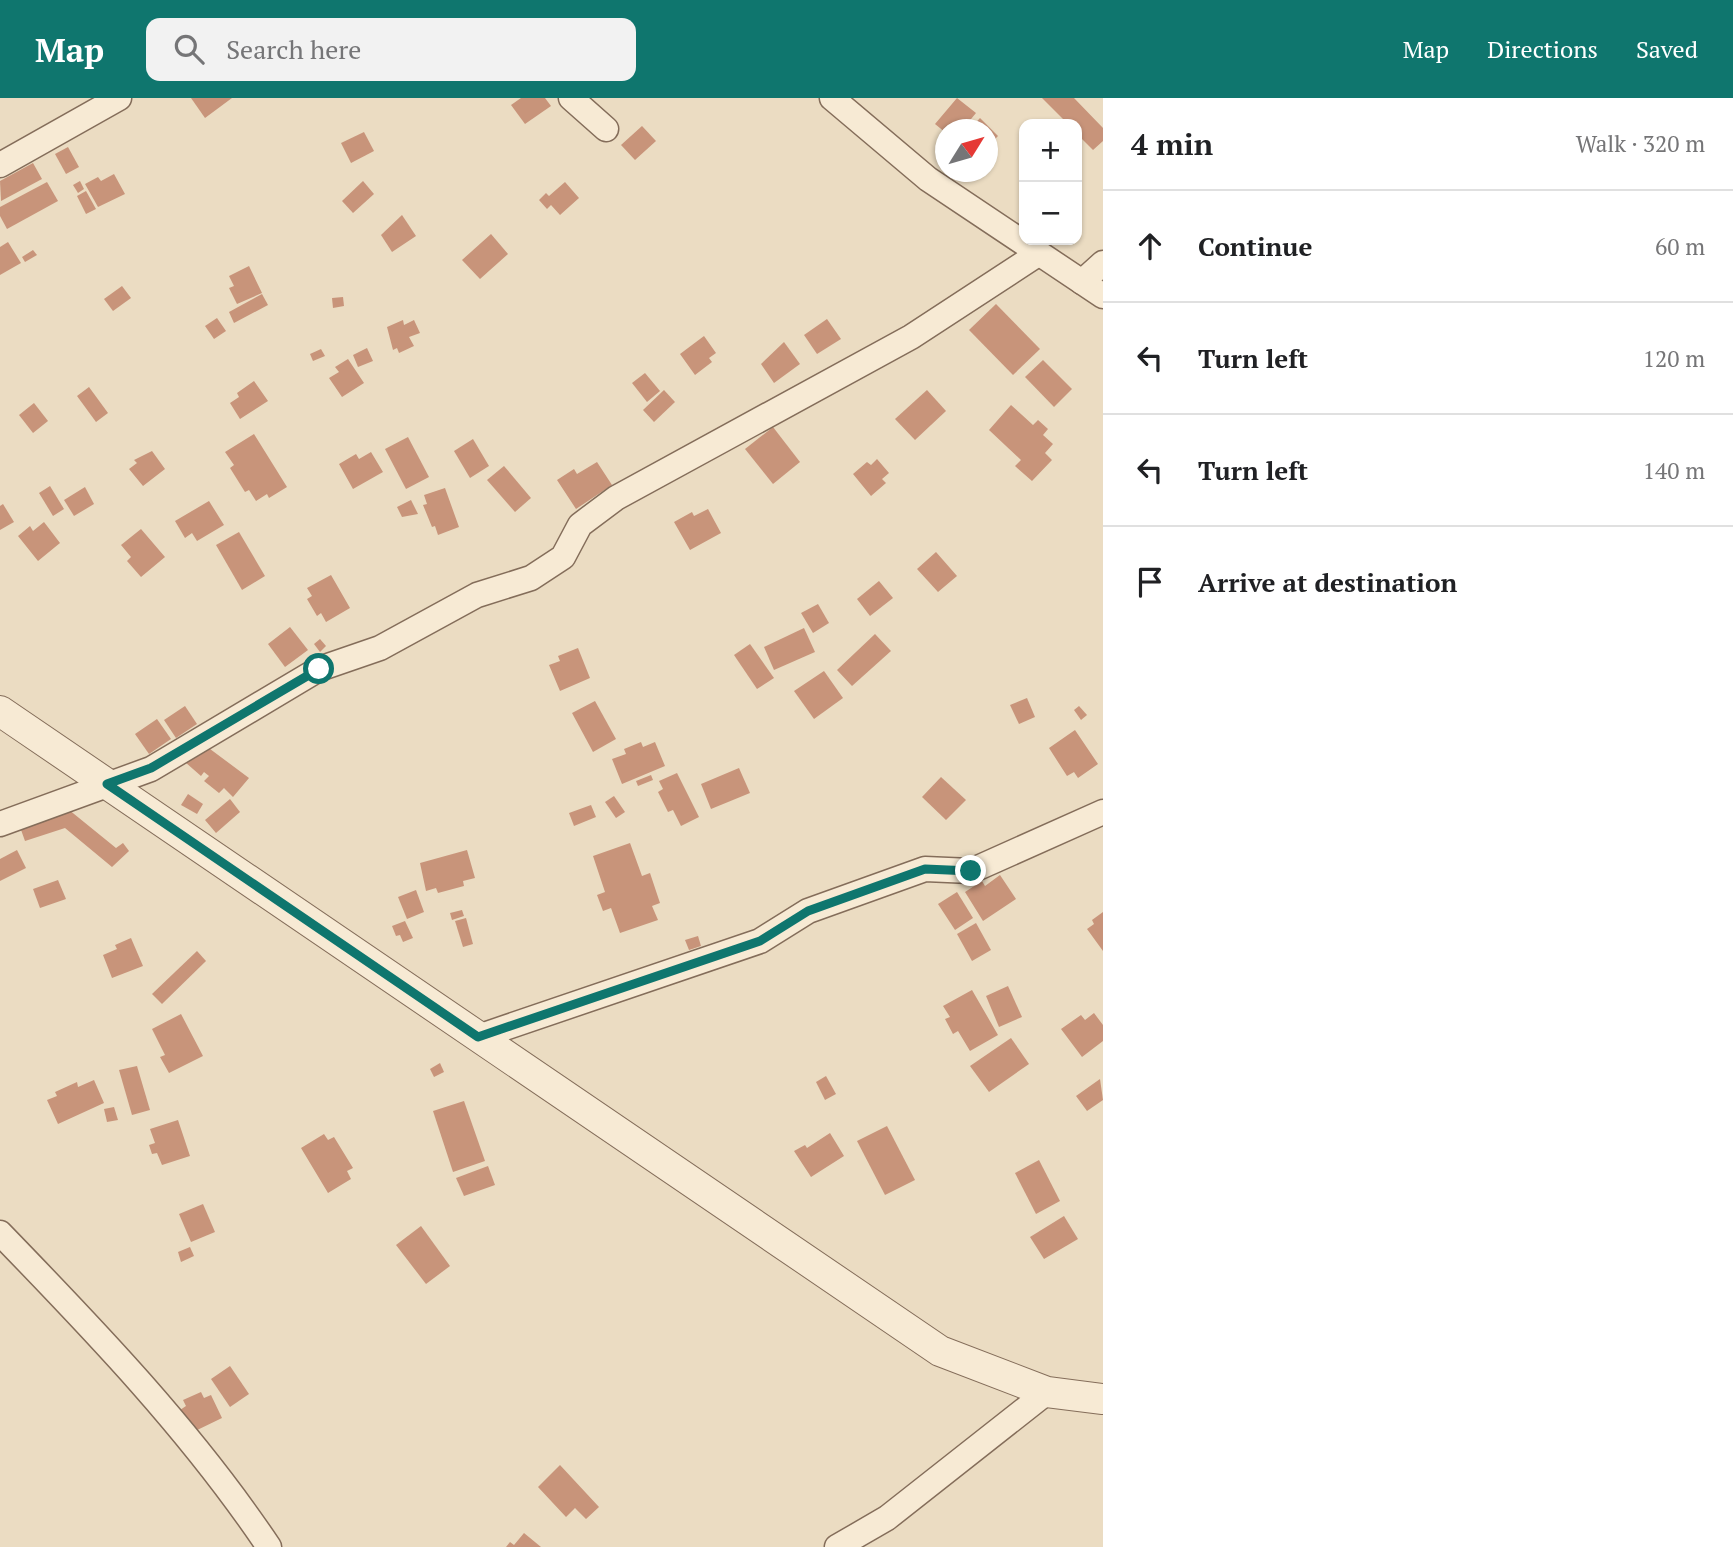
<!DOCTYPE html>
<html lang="en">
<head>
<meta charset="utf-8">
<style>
  :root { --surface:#fff; --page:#f2f2f2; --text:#202124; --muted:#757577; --line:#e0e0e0; --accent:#0f766e }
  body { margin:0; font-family:"PT Serif",serif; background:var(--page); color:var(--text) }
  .controls { position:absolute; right:21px; top:21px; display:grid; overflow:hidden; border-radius:14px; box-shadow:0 2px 5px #0004 }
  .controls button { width:63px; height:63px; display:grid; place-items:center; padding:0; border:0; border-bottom:2px solid var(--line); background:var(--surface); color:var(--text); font:35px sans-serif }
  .compass { position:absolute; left:935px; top:21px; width:63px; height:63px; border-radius:50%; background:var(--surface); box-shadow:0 2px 5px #0004; rotate:53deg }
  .stop { position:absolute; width:21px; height:21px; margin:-16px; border:5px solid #0f766e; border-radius:50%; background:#fff }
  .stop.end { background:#0f766e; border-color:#fff; box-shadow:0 2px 7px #0008 }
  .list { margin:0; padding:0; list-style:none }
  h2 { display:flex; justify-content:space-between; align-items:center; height:91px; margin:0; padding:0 28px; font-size:30px }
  h2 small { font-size:23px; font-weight:400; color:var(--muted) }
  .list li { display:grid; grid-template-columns:46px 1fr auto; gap:21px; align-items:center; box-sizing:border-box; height:112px; padding:0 28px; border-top:2px solid var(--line) }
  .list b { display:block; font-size:26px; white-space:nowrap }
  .list em { font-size:23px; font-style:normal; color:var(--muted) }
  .icon { flex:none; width:38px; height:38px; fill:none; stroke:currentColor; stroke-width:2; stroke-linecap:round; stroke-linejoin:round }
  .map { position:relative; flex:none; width:1103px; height:1449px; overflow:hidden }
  header { display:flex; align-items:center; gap:42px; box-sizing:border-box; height:98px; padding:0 35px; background:var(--accent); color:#fff }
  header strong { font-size:33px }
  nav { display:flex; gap:38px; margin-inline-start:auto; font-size:24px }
  .search { width:490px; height:63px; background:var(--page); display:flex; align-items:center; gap:18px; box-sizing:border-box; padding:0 24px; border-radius:14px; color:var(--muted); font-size:26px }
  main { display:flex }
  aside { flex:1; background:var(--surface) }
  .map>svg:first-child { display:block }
</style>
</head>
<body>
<header>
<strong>Map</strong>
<div class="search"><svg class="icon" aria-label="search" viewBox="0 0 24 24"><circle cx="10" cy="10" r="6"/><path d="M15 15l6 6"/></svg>Search here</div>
<nav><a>Map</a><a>Directions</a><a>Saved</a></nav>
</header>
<main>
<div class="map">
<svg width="1103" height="1449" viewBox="0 0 1103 1449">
  <rect width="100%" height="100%" fill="#ebdcc2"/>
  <g fill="#c8947a">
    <path d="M191 0H232L205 20Z"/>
    <path d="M521 0H545L551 8 525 26 511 7Z"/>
    <path d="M957 0 976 15 962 32H946V35L935 26Z"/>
    <path d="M1042 0H1074L1103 30V43L1093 52 1077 36V26H1068Z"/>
    <path d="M980 20 998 38 988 48V32H969Z"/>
    <path d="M642 28 656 43 635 62 621 47Z"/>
    <path d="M364 34 374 53 351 65 341 45Z"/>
    <path d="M68 49 79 69 66 76 55 56Z"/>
    <path d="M33 65 42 81 1 103 0 83Z"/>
    <path d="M114 76 125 96 98 109 85 86 98 79 101 83Z"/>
    <path d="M80 83 84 91 78 95 73 87Z"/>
    <path d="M363 83 374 96 353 115 342 103Z"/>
    <path d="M47 84 58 103 7 131 0 118V109Z"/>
    <path d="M565 84 579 100 560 117 551 107 547 111 539 102 546 95 549 98Z"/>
    <path d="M86 93 96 111 86 116 77 98Z"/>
    <path d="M402 117 416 138 392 154 381 137Z"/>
    <path d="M491 136 508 156 480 181 462 162Z"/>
    <path d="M8 144 21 165 0 177V149Z"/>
    <path d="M33 152 37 157 25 164 22 159Z"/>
    <path d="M249 168 262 195 237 206 229 190 234 188 229 178Z"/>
    <path d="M122 188 131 200 113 213 104 201Z"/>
    <path d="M262 196 268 207 234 225 229 214Z"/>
    <path d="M343 199 344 208 333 210 332 200Z"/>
    <path d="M996 206 1040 251 1013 277 969 232Z"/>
    <path d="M217 220 226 233 214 241 205 228Z"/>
    <path d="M827 221 841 241 817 256 804 237Z"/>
    <path d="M403 222 404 227 414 222 420 235 409 239 414 248 399 255 397 250 393 252 387 229Z"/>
    <path d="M704 238 716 255 709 260 712 264 695 277 680 256Z"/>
    <path d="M784 244 800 266 774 285 761 266Z"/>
    <path d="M367 250 373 263 358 269 353 257Z"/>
    <path d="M321 251 325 258 313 263 310 256Z"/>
    <path d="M348 261 364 285 342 299 329 280 339 274 335 269Z"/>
    <path d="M1043 262 1072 291 1054 309 1025 279Z"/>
    <path d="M645 275 660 293 647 304 632 285Z"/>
    <path d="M254 283 268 303 240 321 230 305 239 299 237 295Z"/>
    <path d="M89 289 108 315 96 324 77 298Z"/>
    <path d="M664 292 675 304 654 324 643 312Z"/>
    <path d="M927 292 946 313 915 342 895 321Z"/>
    <path d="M34 305 48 323 33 335 19 317Z"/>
    <path d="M1011 307 1033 327 1038 322 1048 331 1043 337 1053 346 1045 355 1052 362 1032 383 1015 368 1021 362 989 332Z"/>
    <path d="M773 329 800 364 773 386 745 351Z"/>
    <path d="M254 336 287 389 269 400 267 396 256 403 249 392 245 394 230 370 234 367 225 354Z"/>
    <path d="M408 339 429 379 406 391 385 351Z"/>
    <path d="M473 341 489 368 470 380 454 353Z"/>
    <path d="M152 353 165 371 143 388 129 371 137 365 134 362Z"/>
    <path d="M371 354 383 374 353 391 339 366 356 356 359 361Z"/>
    <path d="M877 361 889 375 882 381 886 385 871 398 853 376 867 364 871 367Z"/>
    <path d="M597 364 612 387 576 411 557 382 574 371 577 376Z"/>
    <path d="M504 368 531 400 515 414 487 382Z"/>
    <path d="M50 388 64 411 53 418 39 395Z"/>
    <path d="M85 389 94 406 74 418 64 402Z"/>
    <path d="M445 390 459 429 438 437 435 428 432 429 423 407 427 406 424 397Z"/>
    <path d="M411 402 418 416 402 419 397 409Z"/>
    <path d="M209 403 224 427 197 443 192 435 185 440 175 423Z"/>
    <path d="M3 406 14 424 0 432V408Z"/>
    <path d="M708 411 721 435 690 452 674 424 692 414 694 418Z"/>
    <path d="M44 424 60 445 38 463 18 438 30 428 33 433Z"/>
    <path d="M141 431 165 459 141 479 127 463 131 459 121 447Z"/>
    <path d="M239 434 265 478 242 492 216 447Z"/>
    <path d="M936 454 957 478 938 494 917 471Z"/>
    <path d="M331 477 350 510 326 524 321 515 317 518 307 501 312 498 307 490Z"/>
    <path d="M879 483 893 500 870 518 857 501Z"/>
    <path d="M818 506 829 525 813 535 801 515Z"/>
    <path d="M290 529 308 552 285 569 268 546Z"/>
    <path d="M804 530 815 554 774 572 764 549Z"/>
    <path d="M875 536 891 553 852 588 837 572Z"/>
    <path d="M320 541 326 548 320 554 314 546Z"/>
    <path d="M750 546 774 580 757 591 734 557Z"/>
    <path d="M578 550 590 580 560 593 549 567 560 563 558 558Z"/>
    <path d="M824 573 843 600 814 621 794 593Z"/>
    <path d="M1027 600 1035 619 1019 626 1010 607Z"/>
    <path d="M595 603 616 641 593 654 572 615Z"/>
    <path d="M185 608 197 626 176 640 164 622Z"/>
    <path d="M1079 608 1087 617 1081 622 1074 612Z"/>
    <path d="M157 621 171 641 149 656 135 636Z"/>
    <path d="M1075 632 1098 666 1078 680 1074 674 1067 678 1049 650Z"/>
    <path d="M641 644 643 649 655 644 665 668 622 686 612 661 626 656 624 651Z"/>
    <path d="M202 645 249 680 233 699 224 690 219 695 204 683 209 678 204 674 201 678 185 664Z"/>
    <path d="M739 670 750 695 711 711 701 686Z"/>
    <path d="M677 675 699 719 681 728 673 712 668 714 658 694 663 691 659 683Z"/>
    <path d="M651 677 653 682 638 688 636 683Z"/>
    <path d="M941 679 966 702 946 722 922 699Z"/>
    <path d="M188 696 203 706 197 716 181 707Z"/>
    <path d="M614 698 625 714 616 720 605 704Z"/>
    <path d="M230 701 240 714 216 735 205 722Z"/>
    <path d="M63 707 116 750 123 745 129 753 112 769 65 730 25 743 20 729Z"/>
    <path d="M591 707 596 719 574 728 569 715Z"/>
    <path d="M630 745 642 778 650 775 660 805 652 808 658 822 620 835 611 810 603 813 597 797 605 794 593 758Z"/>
    <path d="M17 752 26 770 0 783V761Z"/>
    <path d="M467 752 475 780 463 783 464 788 438 795 436 790 426 793 420 765Z"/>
    <path d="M1000 777 1016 801 983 823 965 794 982 783 985 788Z"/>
    <path d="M58 782 66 801 40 810 33 791Z"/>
    <path d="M416 792 424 814 407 821 398 799Z"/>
    <path d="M957 794 973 820 955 832 938 806Z"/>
    <path d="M462 812 464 818 452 822 450 815Z"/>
    <path d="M1103 814V853L1087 831 1094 826 1092 822Z"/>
    <path d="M466 820 473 846 463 849 455 823Z"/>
    <path d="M405 823 413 840 403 844 400 837 396 838 392 828Z"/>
    <path d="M976 825 991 852 972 863 957 836Z"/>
    <path d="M698 838 701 848 689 852 685 842Z"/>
    <path d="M131 840 143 868 112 880 103 857 117 851 115 847Z"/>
    <path d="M197 853 206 863 162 906 152 896Z"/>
    <path d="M1008 888 1022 919 999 929 986 898Z"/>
    <path d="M972 892 998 937 970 953 958 933 953 936 945 921 950 919 943 908Z"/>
    <path d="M1094 915 1103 927V943L1082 959 1061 931 1081 917 1085 922Z"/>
    <path d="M181 916 203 958 169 975 160 959 165 957 152 931Z"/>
    <path d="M1011 940 1029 966 989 994 970 968Z"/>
    <path d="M440 965 444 974 434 979 430 971Z"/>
    <path d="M137 968 150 1012 132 1017 119 972Z"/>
    <path d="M826 978 836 996 825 1002 816 984Z"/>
    <path d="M1100 981 1103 1002 1087 1013 1076 998Z"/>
    <path d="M94 982 104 1005 58 1026 47 1002 57 998 55 994 77 984 78 989Z"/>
    <path d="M464 1003 485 1063 453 1074 433 1013Z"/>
    <path d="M114 1009 118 1022 107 1024 104 1011Z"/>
    <path d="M178 1022 190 1058 162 1067 157 1055 152 1056 149 1047 155 1045 150 1031Z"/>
    <path d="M887 1028 915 1082 885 1097 857 1043Z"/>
    <path d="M830 1035 844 1058 811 1079 794 1053 805 1047 807 1050Z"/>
    <path d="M324 1036 328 1042 334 1039 353 1070 347 1073 351 1081 328 1095 301 1050Z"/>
    <path d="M1039 1062 1060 1103 1036 1116 1015 1075Z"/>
    <path d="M488 1068 495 1087 464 1098 456 1080Z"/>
    <path d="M203 1106 215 1134 191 1144 179 1116Z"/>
    <path d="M1064 1118 1078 1141 1044 1161 1030 1139Z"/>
    <path d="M421 1128 450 1168 426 1186 396 1147Z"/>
    <path d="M190 1149 194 1158 181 1164 178 1154Z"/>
    <path d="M230 1268 249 1296 230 1309 211 1281Z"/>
    <path d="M201 1294 204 1300 211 1297 222 1320 191 1335 180 1312 186 1308 183 1302Z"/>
    <path d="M560 1367 599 1409 586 1421 575 1410 566 1419 538 1389Z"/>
    <path d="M524 1435 541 1449H506L510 1444 514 1447Z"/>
  </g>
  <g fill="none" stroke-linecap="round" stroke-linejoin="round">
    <g stroke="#846d5a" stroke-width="27">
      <g id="minor">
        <path d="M571 0 606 31"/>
        <path d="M832 0 928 81 1103 198"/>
        <path d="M0 67 119 0"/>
        <path d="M1082 184 1103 165"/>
        <path d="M0 726 151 671 319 571 380 550 477 497 531 480 563 459 580 427 616 400 911 239 1038 156"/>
        <path d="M478 939 760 843 808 813 925 771 971 773 1103 714"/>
        <path d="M0 1135C96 1234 192 1334 269 1449"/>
        <path d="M837 1449 887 1420 1047 1294"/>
      </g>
    </g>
    <g stroke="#846d5a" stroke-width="32">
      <path id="tertiary" d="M0 613 940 1253 1047 1294 1103 1301"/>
    </g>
    <use href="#minor" stroke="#f7ead4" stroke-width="24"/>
    <use href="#tertiary" stroke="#f7ead4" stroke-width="30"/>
  </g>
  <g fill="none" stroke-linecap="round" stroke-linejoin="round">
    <path stroke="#0f766e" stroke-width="9" d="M319 571 151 670 107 686 478 939 760 843 808 813 925 771 971 773"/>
  </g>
</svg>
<div class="controls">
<button>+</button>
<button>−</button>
</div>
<svg class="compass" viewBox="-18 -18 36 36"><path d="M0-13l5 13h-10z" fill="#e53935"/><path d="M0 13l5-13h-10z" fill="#757577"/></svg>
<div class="stop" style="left:319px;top:571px"></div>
<div class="stop end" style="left:971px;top:773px"></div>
</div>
<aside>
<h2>4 min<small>Walk · 320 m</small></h2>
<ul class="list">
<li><svg class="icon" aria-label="ahead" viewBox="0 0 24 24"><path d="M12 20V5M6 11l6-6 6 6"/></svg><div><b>Continue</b></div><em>60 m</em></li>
<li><svg class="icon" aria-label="left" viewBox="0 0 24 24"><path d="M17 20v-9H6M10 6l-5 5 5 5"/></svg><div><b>Turn left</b></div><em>120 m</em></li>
<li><svg class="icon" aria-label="left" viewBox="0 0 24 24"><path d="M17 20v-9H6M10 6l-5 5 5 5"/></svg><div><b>Turn left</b></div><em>140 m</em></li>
<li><svg class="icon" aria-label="arrive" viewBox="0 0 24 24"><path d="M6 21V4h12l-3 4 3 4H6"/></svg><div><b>Arrive at destination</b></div></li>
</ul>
</aside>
</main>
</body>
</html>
